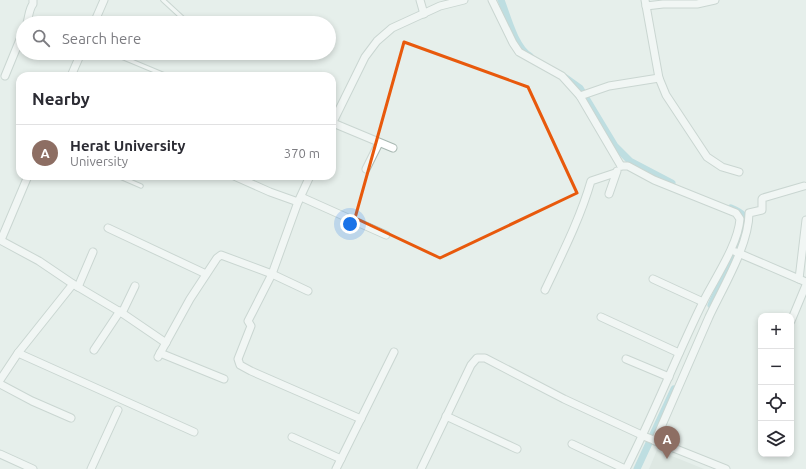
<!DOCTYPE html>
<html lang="en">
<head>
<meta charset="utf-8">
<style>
  :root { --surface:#fff; --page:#f2f2f3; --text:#2b2b33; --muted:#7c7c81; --line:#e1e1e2; --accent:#1a73e8 }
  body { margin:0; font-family:Ubuntu,sans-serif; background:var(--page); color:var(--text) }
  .controls { position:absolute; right:12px; bottom:12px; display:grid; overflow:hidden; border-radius:8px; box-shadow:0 2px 6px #0003 }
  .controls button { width:36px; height:36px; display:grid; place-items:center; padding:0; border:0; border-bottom:1px solid var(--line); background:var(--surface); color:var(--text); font:20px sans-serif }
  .you { position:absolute; left:350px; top:224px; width:14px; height:14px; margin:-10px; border:3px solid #fff; border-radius:50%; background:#1a73e8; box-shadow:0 0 0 6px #1a73e833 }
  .badge { display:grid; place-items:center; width:26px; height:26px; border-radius:50%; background:var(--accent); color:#fff; font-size:13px; font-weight:700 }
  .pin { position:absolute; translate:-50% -33px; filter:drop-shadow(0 1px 2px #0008) }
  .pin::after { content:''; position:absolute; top:21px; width:14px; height:12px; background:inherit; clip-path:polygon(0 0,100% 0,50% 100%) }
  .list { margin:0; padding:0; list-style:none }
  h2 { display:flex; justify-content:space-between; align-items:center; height:52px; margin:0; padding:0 16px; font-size:17px }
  h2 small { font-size:13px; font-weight:400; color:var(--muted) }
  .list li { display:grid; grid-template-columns:26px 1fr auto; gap:12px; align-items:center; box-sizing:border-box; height:56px; padding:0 16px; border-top:1px solid var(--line) }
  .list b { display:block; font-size:15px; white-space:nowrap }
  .list p { margin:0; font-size:13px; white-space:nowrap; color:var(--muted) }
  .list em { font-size:13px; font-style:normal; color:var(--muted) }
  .icon { flex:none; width:22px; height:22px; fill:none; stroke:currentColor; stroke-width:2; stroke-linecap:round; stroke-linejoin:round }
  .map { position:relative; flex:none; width:806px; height:469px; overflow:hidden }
  .search { position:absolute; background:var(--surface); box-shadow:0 2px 6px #0003; left:16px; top:16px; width:320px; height:44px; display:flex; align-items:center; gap:10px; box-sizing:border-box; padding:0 14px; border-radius:22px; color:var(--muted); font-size:15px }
  .panel { position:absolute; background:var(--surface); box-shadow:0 2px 6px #0003; left:16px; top:72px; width:320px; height:108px; border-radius:12px }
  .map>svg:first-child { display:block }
</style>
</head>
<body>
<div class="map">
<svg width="806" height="469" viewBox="0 0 806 469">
  <rect width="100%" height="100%" fill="#e6efeb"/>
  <path fill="#d4dfda" d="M657 450 704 469H649Z"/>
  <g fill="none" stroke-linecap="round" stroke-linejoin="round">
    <g stroke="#8ec9d4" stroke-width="7">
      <path d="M501 0C507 15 515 48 530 56"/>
      <path d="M566 78 580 88 615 146 630 161 672 183"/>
      <path d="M711 305 745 229C747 216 743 213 731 208"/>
      <path d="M637 469 674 389"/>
    </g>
    <g stroke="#a8b8b2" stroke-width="5.5">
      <g id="lane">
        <path d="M163 0 188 23"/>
        <path d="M112 53 167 76"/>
        <path d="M118 176 141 186"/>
      </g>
    </g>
    <g stroke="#a8b8b2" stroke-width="9">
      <g id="street">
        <path d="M420 0 424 14"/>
        <path d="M492 0 513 43 519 52 562 76 580 96 621 166"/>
        <path d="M645 0 659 78 666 95 707 157 722 167 739 172"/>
        <path d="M646 6 663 4H697L715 0"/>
        <path d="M27 23C29 16 29 9 33 4V0"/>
        <path d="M94 23 104 0"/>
        <path d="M5 76 23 32"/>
        <path d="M71 76 81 53"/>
        <path d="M580 96 609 86 659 78"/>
        <path d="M333 123 393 148"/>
        <path d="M332 124 365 57 377 41 392 28 440 6 464 0"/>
        <path d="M621 166H628L654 180 736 213 740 219C738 245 715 278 703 302 676 357 654 414 626 469"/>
        <path d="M366 169 379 143"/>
        <path d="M234 176 270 192 298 202"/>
        <path d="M310 176 298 202 272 274 248 321 251 326 238 359 240 365 251 371 361 419"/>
        <path d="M609 194 617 171"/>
        <path d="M301 197 386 235"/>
        <path d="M108 228 206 274"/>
        <path d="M0 240 39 261 73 284 122 313 166 343"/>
        <path d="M1 240 28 176"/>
        <path d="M736 252 806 282"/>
        <path d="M653 279 703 302"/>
        <path d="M799 279 806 220"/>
        <path d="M78 287 93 252"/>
        <path d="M545 290C562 254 580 219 591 181L615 173"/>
        <path d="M122 313 135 286"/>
        <path d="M601 317 679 353"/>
        <path d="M791 321 806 285"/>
        <path d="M94 350 120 311"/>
        <path d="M18 353 194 432"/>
        <path d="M160 353 224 379"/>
        <path d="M158 357 190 299 217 258 221 255 272 274 308 291"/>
        <path d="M626 359 669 377"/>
        <path d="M0 380 18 353 73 284"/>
        <path d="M0 384 32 401 71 418"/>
        <path d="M446 416 517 449"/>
        <path d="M292 437 341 459"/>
        <path d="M655 441C673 400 691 358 709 317 723 287 749 245 749 213L762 210V199L763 198 804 186"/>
        <path d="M572 444 625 469"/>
        <path d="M0 454 33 469"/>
        <path d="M91 469 118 410"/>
        <path d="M336 469 394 352"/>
        <path d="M421 469 471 365 477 358H485L564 399 646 437 726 469"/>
      </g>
    </g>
    <use href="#lane" stroke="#fff" stroke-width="3.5"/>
    <use href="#street" stroke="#fff" stroke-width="7"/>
  </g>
  <path d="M0 0H806V469H0ZM404 42 528 87 577 193 440 258 355 218Z" fill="#e6efeb" fill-opacity=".55" fill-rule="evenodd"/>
  <path fill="none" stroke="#e8590c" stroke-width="3" stroke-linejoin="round" d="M404 42 528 87 577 193 440 258 355 218Z"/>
</svg>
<div class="controls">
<button>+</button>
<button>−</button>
<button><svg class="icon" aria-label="locate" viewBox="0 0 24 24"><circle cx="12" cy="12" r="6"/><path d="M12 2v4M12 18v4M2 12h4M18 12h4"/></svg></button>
<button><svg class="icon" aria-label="layers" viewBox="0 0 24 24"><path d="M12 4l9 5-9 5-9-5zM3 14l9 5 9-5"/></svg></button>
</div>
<div class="you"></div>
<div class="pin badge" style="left:667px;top:459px;background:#8d6e63">A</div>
<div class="search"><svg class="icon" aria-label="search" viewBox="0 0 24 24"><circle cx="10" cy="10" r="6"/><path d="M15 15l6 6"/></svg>Search here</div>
<section class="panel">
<h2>Nearby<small></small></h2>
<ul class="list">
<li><span class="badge" style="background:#8d6e63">A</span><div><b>Herat University</b><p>University</p></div><em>370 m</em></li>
</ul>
</section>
</div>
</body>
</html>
